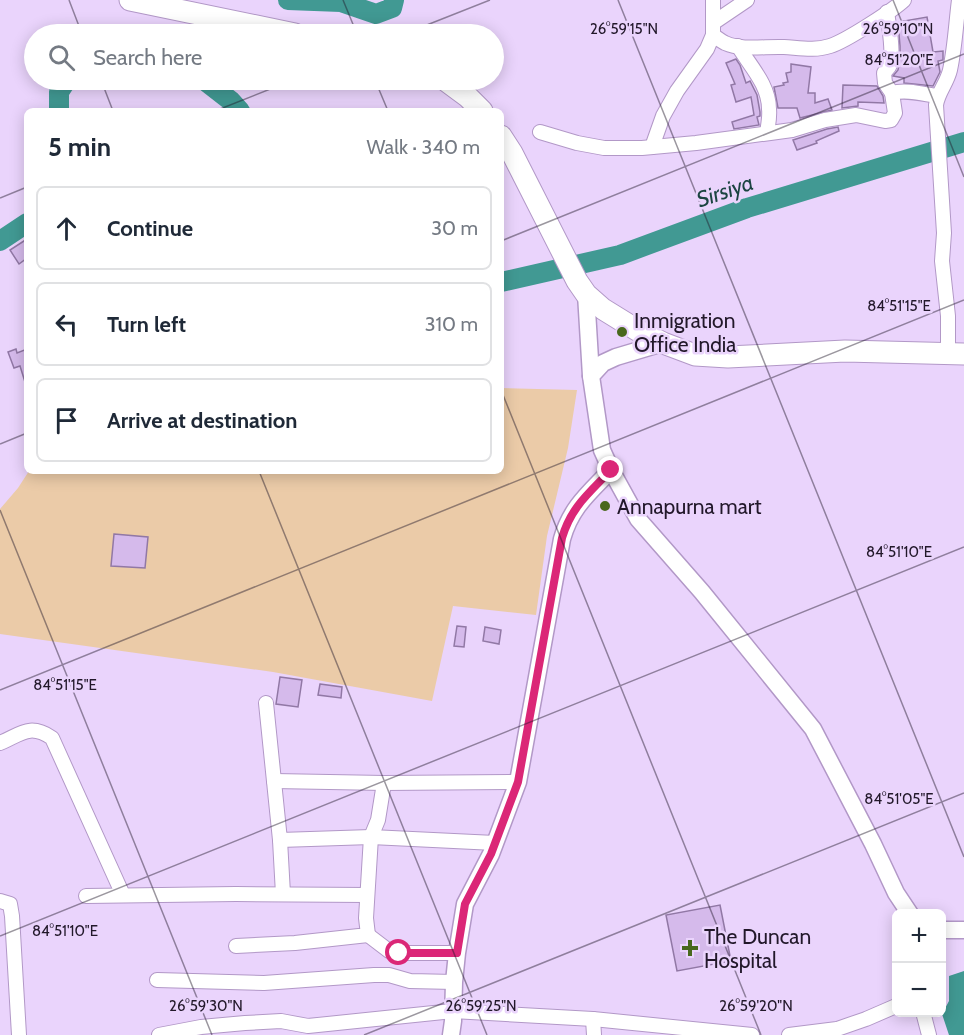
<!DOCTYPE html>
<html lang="en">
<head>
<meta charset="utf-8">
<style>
  :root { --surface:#fff; --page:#f2f2f3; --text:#1f2937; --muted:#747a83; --line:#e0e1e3 }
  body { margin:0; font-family:Cabin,sans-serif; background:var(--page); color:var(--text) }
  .controls { position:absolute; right:18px; bottom:18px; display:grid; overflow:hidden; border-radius:9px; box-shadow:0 3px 15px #0003 }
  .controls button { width:54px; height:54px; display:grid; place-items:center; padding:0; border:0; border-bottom:2px solid var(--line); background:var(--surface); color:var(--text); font:30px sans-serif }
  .stop { position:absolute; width:18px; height:18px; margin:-14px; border:4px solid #db2777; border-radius:50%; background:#fff }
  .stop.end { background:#db2777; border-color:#fff; box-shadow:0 2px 6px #0008 }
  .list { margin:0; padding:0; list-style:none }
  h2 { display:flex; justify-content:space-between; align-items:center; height:78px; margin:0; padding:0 24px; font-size:26px }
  h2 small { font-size:20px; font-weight:400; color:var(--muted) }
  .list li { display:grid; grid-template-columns:39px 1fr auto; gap:18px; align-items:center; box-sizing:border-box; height:84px; margin:0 12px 12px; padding:0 12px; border:2px solid var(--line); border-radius:9px }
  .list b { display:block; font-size:22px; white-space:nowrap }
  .list em { font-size:20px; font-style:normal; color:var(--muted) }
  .icon { flex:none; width:33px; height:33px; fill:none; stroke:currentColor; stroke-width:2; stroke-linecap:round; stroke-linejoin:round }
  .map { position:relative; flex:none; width:964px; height:1035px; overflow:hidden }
  .search { position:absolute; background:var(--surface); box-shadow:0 3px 15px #0003; left:24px; top:24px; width:480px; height:66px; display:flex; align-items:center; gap:15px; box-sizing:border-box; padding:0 21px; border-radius:33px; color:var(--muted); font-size:22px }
  .panel { position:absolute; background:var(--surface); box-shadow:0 3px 15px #0003; left:24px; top:108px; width:480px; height:366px; border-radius:9px }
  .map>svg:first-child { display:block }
</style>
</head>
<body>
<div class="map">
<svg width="964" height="1035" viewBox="0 0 964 1035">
  <rect width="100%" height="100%" fill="#ead4fc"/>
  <path fill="#ebcba8" d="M501 388 577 390 568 448 547 536 536 615 453 606 432 701 273 672 0 634V509L18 488 29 471H501Z"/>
  <path fill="#419993" d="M964 971V1035H949L942 1014 949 1001V976Z"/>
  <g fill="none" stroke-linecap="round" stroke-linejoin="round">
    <g stroke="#419993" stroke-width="20">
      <path d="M288 0 341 2 376 14 392 8 394 0"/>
      <path d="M204 80 231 101 240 111"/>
      <path d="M59 111V92L67 80"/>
      <path d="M0 241 27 223"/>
      <path d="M501 282 620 255 747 208 964 142"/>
    </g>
  </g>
  <g fill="#d5baeb" stroke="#9178a5" stroke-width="1.5">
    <path d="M927 17 933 52 943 51V60L938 61 940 72 933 86 904 83V78L893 76 898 70 900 60V46L898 22Z"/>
    <path d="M736 59 740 65 746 83 750 81 757 95 760 112V116L757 117 759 125 734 129 732 122 754 115 751 97 736 102 731 85 735 84 726 63Z"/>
    <path d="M791 64 811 67 808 93H815V103L828 99 832 110 800 118 797 108H778L774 87 784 85 783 83 788 82 786 73 791 72Z"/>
    <path d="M843 85 877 86 883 96 884 103 858 102V106L842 108Z"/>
    <path d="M838 127 839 131 816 141 817 143 797 150 793 140 827 129Z"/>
    <path d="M27 239V258L19 264 10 250Z"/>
    <path d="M16 349 17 353 27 349V382H25L20 366 14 368 8 352Z"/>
    <path d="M114 534 148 537 145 568 111 566Z"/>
    <path d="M457 626 466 627 464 647 454 646Z"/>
    <path d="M485 627 501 630 499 644 483 641Z"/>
    <path d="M280 677 302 680 298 707 276 704Z"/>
    <path d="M320 684 342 687 341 698 318 695Z"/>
    <path d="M720 905 731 961 677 971 666 915Z"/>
  </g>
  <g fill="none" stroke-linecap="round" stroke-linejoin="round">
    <g stroke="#b298c7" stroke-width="16">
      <g id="minor">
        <path d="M887 12C889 26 894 52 890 65 889 68 886 70 884 73L885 83 892 93C906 89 923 94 937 96"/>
        <path d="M713 23 747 0"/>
        <path d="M713 35C717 38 721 41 725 43 743 51 765 46 784 47 800 48 815 51 830 46 846 41 892 11 904 0"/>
        <path d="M738 46C750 66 769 85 769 109 770 117 768 125 767 133"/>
        <path d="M540 132 577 143 604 148H642L696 143 792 130 825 120 856 115 885 121 891 120 895 113 892 93"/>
        <path d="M652 147 663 116 677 91 707 49 713 35V0"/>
        <path d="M948 353V316L942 261 944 233 936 105C938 92 947 83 950 70 955 47 956 23 959 0"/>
        <path d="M266 703 280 840 371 837 495 843"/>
        <path d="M0 743C21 734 30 723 52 738L123 895"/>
        <path d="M274 781 384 783 518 782"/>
        <path d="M280 840 283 894"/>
        <path d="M86 896 236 894 367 895"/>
        <path d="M0 901 10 904 12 916 19 1035"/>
        <path d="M368 935 389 951 399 953H457"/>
        <path d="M236 946 295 943 368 935 366 918 371 837 378 820 384 783"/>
        <path d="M157 980 264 983 374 975H389L410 981 454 982"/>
        <path d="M923 1012 929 1035"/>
        <path d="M593 1019 594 1035"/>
        <path d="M159 1035 201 1027 245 1023 281 1021 308 1026 453 1011 593 1019 752 1035"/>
        <path d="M789 1035 837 1029 866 1019 896 1006"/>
      </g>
    </g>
    <g stroke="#b298c7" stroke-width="19">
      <g id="tertiary">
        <path d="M586 294 591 376"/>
        <path d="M663 343 616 357 603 363 591 376 602 450 611 470 638 519 702 592 813 729 873 844 896 893 910 914"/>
        <path d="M942 930H964"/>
        <path d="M451 1035 453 1021 454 982 457 953 465 904 491 854 518 782 562 539C571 507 589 493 611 470"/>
      </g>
    </g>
    <g stroke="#b298c7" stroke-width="23">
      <g id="primary">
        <path d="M130 0 295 34"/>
        <path d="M445 80 468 97 482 111"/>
        <path d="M501 136 512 153 577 281 586 294 603 309 637 330 663 343 695 355 728 357 845 351 964 354"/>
      </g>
    </g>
    <use href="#minor" stroke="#fff" stroke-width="14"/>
    <use href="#tertiary" stroke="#fff" stroke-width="16"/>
    <use href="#primary" stroke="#fff" stroke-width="21"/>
  </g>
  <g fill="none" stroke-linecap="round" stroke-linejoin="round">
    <path stroke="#db2777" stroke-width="8" d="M399 953H457L465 904 491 854 518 782 562 538C571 507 589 493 611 470"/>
  </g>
  <path fill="none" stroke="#22182a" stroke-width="1.5" stroke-opacity="0.45" d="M69 0 82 34M343 0 357 34M618 0 964 857M893 0 964 177M404 34 490 0M101 80 113 111M375 80 388 111M215 111 293 80M0 198 27 187M501 241 964 54M501 390 761 1035M0 444 27 433M259 471 487 1035M0 510 212 1035M0 690 964 300M0 936 964 547M364 1035 964 793"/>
  <g fill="#49681d" stroke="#ead4fc" stroke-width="2">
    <circle cx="622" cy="332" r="6"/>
    <circle cx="605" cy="506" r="6"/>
    <path d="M687 939h6v6h6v6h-6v6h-6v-6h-6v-6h6z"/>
  </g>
  <g text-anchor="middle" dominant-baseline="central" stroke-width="5" stroke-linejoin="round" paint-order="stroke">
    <g font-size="21" fill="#22182a" stroke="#ead4fc" text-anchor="start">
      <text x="634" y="320">Inmigration<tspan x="634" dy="24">Office India</tspan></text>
      <text x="617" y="506">Annapurna mart</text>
      <text x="704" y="936">The Duncan<tspan x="704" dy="24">Hospital</tspan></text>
    </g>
    <g font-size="22" font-style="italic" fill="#1c4442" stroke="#ead4fc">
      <text transform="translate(725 191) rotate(-19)">Sirsiya</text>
    </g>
  </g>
  <g font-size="15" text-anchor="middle" fill="#22182a" stroke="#ead4fc" stroke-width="5" stroke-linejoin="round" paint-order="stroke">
    <text x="624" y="34">26°59'15"N</text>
    <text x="898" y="34">26°59'10"N</text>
    <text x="899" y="65">84°51'20"E</text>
    <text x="899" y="311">84°51'15"E</text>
    <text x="899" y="557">84°51'10"E</text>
    <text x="65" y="690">84°51'15"E</text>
    <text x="899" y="804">84°51'05"E</text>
    <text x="65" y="936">84°51'10"E</text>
    <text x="206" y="1011">26°59'30"N</text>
    <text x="481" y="1011">26°59'25"N</text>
    <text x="756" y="1011">26°59'20"N</text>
  </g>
</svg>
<div class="controls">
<button>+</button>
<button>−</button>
</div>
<div class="stop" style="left:399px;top:953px"></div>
<div class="stop end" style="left:611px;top:470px"></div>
<div class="search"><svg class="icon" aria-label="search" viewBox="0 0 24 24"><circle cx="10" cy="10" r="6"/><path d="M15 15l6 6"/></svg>Search here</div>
<section class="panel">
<h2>5 min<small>Walk · 340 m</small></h2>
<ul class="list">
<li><svg class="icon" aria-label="ahead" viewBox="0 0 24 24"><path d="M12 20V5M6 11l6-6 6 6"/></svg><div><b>Continue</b></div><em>30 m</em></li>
<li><svg class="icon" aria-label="left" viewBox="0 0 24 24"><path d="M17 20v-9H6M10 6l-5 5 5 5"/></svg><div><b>Turn left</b></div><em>310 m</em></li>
<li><svg class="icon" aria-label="arrive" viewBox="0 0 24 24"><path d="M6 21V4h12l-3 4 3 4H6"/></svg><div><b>Arrive at destination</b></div></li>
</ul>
</section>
</div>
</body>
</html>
